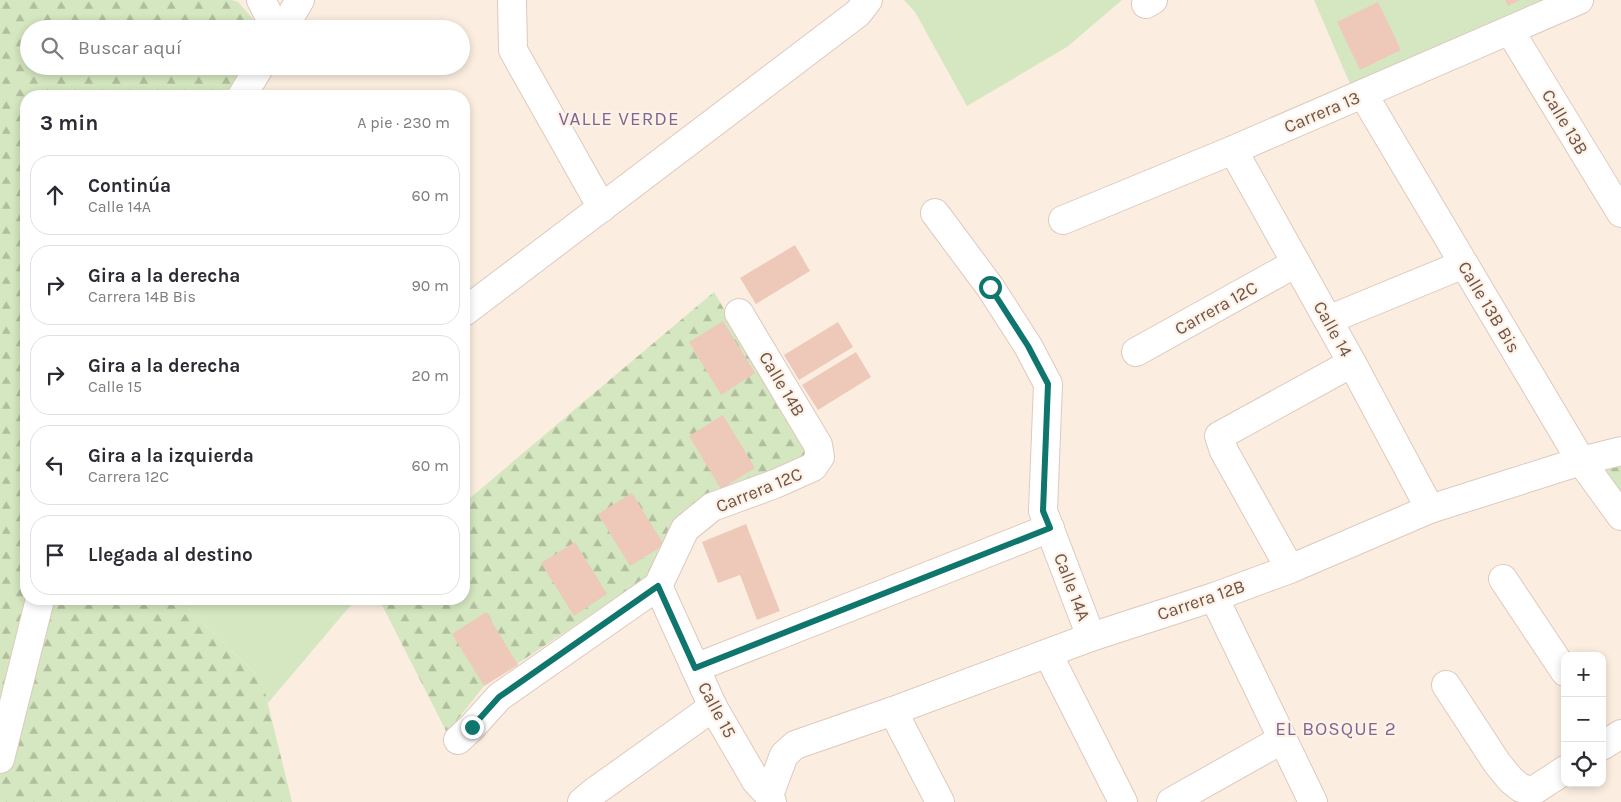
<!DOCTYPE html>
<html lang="es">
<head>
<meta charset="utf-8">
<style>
  :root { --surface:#fff; --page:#f2f2f3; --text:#2b2b33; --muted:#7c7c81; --line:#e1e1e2 }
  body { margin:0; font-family:Karla,sans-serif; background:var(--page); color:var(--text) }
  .controls { position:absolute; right:15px; bottom:15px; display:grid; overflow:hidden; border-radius:10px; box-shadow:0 2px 8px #0003 }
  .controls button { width:45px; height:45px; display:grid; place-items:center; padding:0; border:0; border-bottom:1px solid var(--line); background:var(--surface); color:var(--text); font:25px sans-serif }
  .stop { position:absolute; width:15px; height:15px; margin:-11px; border:4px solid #0f766e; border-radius:50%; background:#fff }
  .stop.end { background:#0f766e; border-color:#fff; box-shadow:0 1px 5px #0008 }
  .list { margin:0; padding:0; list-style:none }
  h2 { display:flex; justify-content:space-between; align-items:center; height:65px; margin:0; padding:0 20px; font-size:21px }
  h2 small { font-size:16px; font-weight:400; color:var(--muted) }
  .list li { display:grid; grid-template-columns:32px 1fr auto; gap:15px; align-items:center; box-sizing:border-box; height:80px; margin:0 10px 10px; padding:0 10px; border:1px solid var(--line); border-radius:20px }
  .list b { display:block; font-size:19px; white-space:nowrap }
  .list p { margin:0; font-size:16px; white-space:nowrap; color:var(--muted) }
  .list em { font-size:16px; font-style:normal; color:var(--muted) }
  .icon { flex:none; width:28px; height:28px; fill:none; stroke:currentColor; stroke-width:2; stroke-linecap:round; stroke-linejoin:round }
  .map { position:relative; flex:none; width:1621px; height:802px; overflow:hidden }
  .search { position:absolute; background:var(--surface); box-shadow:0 2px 8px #0003; left:20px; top:20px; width:450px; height:55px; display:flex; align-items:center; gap:12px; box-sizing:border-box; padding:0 18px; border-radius:28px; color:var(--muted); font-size:19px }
  .panel { position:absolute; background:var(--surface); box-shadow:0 2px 8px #0003; left:20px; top:90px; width:450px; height:515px; border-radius:20px }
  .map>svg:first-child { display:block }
</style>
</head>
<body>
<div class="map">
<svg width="1621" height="802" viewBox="0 0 1621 802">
  <defs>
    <pattern id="forest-firs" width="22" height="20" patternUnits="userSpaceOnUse" patternTransform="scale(1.25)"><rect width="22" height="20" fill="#d4e7c0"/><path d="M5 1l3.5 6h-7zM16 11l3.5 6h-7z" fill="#b0be9e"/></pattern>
  </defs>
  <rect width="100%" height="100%" fill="#fbeee0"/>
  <g fill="#d4e7c0">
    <path d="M904 0H1122L1067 47 967 106 915 12Z"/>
    <path d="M1314 0H1553L1350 84Z"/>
    <path d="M178 599H356L268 703 258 676Z"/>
  </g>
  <g fill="url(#forest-firs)">
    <path d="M0 0H232L238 2 262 29H29V66H247L231 96H26V404L20 443 26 470V599L0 723Z"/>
    <path d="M714 292 807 453 757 483 655 572 484 686 447 733 379 599H464V503Z"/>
    <path d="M1621 458V512L1588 467Z"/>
    <path d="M52 599H178L262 680 292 802H0V768Z"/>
  </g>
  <g fill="#eec9ba">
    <path d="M1505 0H1520L1508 6Z"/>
    <path d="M1378 2 1401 50 1360 70 1337 22Z"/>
    <path d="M795 245 810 271 756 304 740 278Z"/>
    <path d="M723 321 755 373 721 395 689 342Z"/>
    <path d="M838 322 853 347 799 380 784 355Z"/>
    <path d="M856 352 871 377 818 410 802 385Z"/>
    <path d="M723 415 755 468 721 489 689 436Z"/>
    <path d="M632 493 664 545 630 566 598 514Z"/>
    <path d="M746 524 780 611 757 620 740 575 718 583 702 542Z"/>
    <path d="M575 542 607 594 574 616 541 563Z"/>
    <path d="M486 612 518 665 484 686 452 634Z"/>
  </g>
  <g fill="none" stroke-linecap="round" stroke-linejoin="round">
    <g stroke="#dec9bd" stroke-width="30">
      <g id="street">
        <path d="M261 0 276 29"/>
        <path d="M512 0 513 50 602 208"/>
        <path d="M1146 4 1153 0"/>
        <path d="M283 29 300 0"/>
        <path d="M1510 31 1621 213"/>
        <path d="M1363 94 1581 461 1621 516"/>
        <path d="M242 96 260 66"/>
        <path d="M1233 150 1352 363 1430 509"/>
        <path d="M935 213 990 287 1028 346 1048 384 1043 511 1091 637"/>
        <path d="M1063 220 1233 150 1579 0"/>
        <path d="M464 312 858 13 868 0"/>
        <path d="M1328 320 1464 264"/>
        <path d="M1136 352 1296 263"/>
        <path d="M1290 569 1224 451 1219 436 1352 363"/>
        <path d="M1503 579 1565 672"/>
        <path d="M658 586 713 707 756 781 769 795 772 802"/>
        <path d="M1214 597 1313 802"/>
        <path d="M1048 654 1123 802"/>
        <path d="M695 668 1050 528"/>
        <path d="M1446 685 1497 763 1511 780 1521 788 1533 791 1565 770"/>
        <path d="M893 711 940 802"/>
        <path d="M458 740 472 727 499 697 658 586 685 529 712 507 775 484 813 467 820 457 818 445 739 313"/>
        <path d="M1602 746 1621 734"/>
        <path d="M0 759 40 599"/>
        <path d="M769 795 784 755 795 745 893 711 1091 637 1214 597 1290 569 1430 509 1581 461 1621 451"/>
        <path d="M582 802 594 792 713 707"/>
        <path d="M1171 802 1283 739"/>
      </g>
    </g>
    <use href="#street" stroke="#fff" stroke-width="28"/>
  </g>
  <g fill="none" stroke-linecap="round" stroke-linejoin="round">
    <path stroke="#0f766e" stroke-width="6" d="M472 727 499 697 658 586 695 668 1050 528 1043 511 1048 384 1028 346 990 287"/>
  </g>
  <g text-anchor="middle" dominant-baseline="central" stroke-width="4.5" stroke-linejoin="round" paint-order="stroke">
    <g font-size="18" fill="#705349" stroke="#fef2e6">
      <text transform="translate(1322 112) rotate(-23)">Carrera 13</text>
      <text transform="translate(1565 122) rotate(59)">Calle 13B</text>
      <text transform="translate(1489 307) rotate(59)">Calle 13B Bis</text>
      <text transform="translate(1216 308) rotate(-29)">Carrera 12C</text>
      <text transform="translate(1333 329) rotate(61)">Calle 14</text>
      <text transform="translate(782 384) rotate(59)">Calle 14B</text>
      <text transform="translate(759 490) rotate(-22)">Carrera 12C</text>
      <text transform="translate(1072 587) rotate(69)">Calle 14A</text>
      <text transform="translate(1201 600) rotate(-19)">Carrera 12B</text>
      <text transform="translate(717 710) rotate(62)">Calle 15</text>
    </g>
    <g font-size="19" letter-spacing="1" fill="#7f6593" stroke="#fef2e6">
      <text x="619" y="119">VALLE VERDE</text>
      <text x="1336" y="729">EL BOSQUE 2</text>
    </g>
  </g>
</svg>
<div class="controls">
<button>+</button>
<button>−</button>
<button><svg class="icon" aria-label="locate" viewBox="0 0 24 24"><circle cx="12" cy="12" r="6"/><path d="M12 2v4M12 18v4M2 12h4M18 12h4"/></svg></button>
</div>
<div class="stop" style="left:990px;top:287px"></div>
<div class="stop end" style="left:472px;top:727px"></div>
<div class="search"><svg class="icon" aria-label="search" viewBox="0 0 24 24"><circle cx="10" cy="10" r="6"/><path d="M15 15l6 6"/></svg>Buscar aquí</div>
<section class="panel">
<h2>3 min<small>A pie · 230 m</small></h2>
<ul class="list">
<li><svg class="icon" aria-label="ahead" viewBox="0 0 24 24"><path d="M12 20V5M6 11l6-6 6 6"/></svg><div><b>Continúa</b><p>Calle 14A</p></div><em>60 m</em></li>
<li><svg class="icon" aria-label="right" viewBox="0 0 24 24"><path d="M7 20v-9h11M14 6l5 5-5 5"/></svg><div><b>Gira a la derecha</b><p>Carrera 14B Bis</p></div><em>90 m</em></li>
<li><svg class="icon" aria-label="right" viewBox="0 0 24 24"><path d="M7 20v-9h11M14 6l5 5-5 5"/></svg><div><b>Gira a la derecha</b><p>Calle 15</p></div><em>20 m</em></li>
<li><svg class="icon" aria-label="left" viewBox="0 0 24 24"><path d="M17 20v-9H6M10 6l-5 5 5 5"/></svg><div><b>Gira a la izquierda</b><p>Carrera 12C</p></div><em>60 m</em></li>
<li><svg class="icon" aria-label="arrive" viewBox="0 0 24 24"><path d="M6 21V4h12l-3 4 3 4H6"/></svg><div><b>Llegada al destino</b></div></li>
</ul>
</section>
</div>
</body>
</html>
